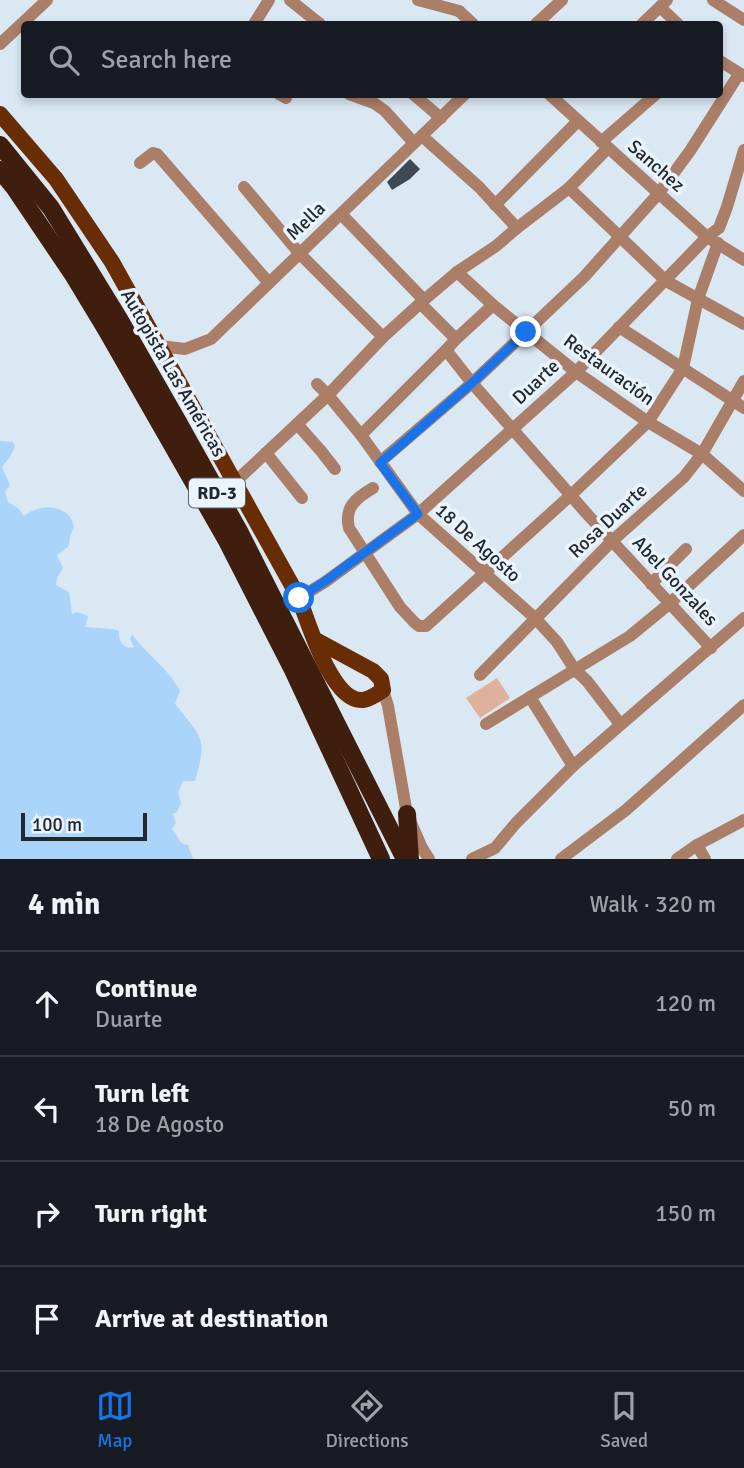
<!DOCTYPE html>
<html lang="en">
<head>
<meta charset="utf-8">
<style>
  :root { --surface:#171b24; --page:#20242c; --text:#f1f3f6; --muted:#9ea1a6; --line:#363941; --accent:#1a73e8 }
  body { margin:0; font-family:Signika,sans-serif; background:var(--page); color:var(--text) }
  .scale { position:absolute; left:21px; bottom:18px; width:126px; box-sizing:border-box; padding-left:7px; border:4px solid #22282c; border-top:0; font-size:19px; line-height:24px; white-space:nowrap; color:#22282c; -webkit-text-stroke:5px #e9f4ff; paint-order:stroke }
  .stop { position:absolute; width:21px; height:21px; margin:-16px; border:5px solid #1a73e8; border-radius:50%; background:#fff }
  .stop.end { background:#1a73e8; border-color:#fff; box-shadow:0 2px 7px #0008 }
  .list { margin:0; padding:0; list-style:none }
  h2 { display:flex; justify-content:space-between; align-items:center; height:91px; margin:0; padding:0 28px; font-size:30px }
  h2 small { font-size:23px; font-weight:400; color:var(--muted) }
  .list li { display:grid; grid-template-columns:46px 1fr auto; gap:21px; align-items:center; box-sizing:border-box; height:105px; padding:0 28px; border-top:2px solid var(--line) }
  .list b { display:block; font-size:26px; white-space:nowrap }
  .list p { margin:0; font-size:23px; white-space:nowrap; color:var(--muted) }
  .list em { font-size:23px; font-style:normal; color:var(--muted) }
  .icon { flex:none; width:38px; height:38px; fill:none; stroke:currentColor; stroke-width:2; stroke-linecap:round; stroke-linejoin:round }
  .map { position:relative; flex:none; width:744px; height:859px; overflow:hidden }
  .search { position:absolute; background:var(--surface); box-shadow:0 4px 10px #0003; left:21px; right:21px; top:21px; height:77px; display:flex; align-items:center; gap:18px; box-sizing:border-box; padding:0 24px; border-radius:7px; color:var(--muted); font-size:26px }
  .sheet { height:511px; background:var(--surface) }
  nav { display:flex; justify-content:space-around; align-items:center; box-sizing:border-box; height:98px; border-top:2px solid var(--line); background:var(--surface); font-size:19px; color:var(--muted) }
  nav a { display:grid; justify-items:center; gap:4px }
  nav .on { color:var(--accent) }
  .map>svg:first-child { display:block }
</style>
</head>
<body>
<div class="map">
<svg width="744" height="859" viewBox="0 0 744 859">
  <rect width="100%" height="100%" fill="#dae8f4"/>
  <path fill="#dfb19c" d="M497 678 510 698 480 718 466 698Z"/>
  <path fill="#aad4f9" d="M0 441 13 442 15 447 10 457 2 467 10 485 5 492 8 502 18 508 24 516C36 506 57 503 69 516 72 519 73 523 74 527L70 536 69 546 57 555 63 568 57 578 56 585 69 592 72 614 77 612 88 616 85 627 113 629 119 631C118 641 124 650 134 647L130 639 132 634C146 654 169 669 180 691L175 704C202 738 208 737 195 781H183L178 793 181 803 177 812 173 814 176 823 172 829C179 835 177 844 188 845L193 859H0Z"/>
  <path fill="#3d4953" d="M410 159 420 169 410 179 392 190 387 182Z"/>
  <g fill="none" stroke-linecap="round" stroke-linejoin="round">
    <g stroke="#ab7e68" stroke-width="12">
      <path d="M290 0 320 24"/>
      <path d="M418 0 459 11"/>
      <path d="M713 0 744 20"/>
      <path d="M661 8 678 24"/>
      <path d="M459 11 473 24"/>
      <path d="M254 24 269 0"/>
      <path d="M536 24 562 0"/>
      <path d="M642 24 667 0"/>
      <path d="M0 44 47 0"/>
      <path d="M720 61 744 76"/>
      <path d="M279 94 286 98"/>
      <path d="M349 94 374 103 385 111 414 143"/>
      <path d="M413 94 441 118"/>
      <path d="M549 94 707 237 744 260"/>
      <path d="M422 136 479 187 517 228"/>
      <path d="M601 142 656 94"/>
      <path d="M140 163 153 153 157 154 269 283"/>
      <path d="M244 187 300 254 383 337"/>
      <path d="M569 188 666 281 744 324"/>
      <path d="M495 205 578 121"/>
      <path d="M341 214 424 300"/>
      <path d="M457 272 493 305 576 372 648 422 702 454 744 491"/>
      <path d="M420 303 456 339 446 350 472 383 588 515 711 648"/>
      <path d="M619 327 744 408"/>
      <path d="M456 339 493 305"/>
      <path d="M160 346 185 349 211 339 465 94"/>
      <path d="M317 384 328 395 361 435 418 514 536 619 557 642 575 670 587 681 620 724"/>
      <path d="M297 424 321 451 335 469"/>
      <path d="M361 435 446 350"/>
      <path d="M266 453 302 498"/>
      <path d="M380 462 472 383 584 277 659 193 690 151 739 74"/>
      <path d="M235 482 328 395 383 337 424 300 457 272 496 246 517 228 569 188 607 149"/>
      <path d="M373 488C356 498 344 507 349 528L400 607 415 623 419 626H426L571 495 648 422 683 368 698 299 718 243"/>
      <path d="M651 584 686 549"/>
      <path d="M299 598 325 582 418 514 576 372 707 237 719 228 727 207 744 150"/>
      <path d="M480 675 612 541 684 477 702 454 744 381"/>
      <path d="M383 690 388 706 407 814 422 848 429 859"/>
      <path d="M486 724 530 697"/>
      <path d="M573 766 530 697 630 636 669 604 744 535"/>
      <path d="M697 845 705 859"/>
      <path d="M472 859 495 848 516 823 573 766 744 618"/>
      <path d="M561 859 626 810 744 705"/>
      <path d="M677 859 697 845 744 820"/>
    </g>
    <path stroke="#692d05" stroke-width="16" d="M0 114 56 179 112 262 299 598C308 622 332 703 363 700 371 699 377 694 383 690L381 679 373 671 314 639"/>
    <g stroke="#3f1e0d" stroke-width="18">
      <path d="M0 145 51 208 119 319 178 422 240 533 405 859"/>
      <path d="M0 170 14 187 74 276 106 329 226 539 293 670 381 859"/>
      <path d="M407 814 410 859"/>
    </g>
  </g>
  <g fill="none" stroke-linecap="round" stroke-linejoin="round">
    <path stroke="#1a73e8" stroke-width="9" d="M299 598 324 582 418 514 380 463 472 383 526 332"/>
  </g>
  <g text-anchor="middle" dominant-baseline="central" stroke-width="7" stroke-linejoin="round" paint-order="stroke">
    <rect fill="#e9f4ff" stroke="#5e656b" stroke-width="2" x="189" y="478.5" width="56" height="29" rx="5"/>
    <g font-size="18" font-weight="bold" fill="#22282c">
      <text x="217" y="493">RD-3</text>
    </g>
    <g font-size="19" fill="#22282c" stroke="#e9f4ff">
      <text transform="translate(656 166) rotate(41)">Sanchez</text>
      <text transform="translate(306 221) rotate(-44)">Mella</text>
      <text transform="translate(609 370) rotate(36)">Restauración</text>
      <text transform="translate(173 373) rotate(60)">Autopista Las Américas</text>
      <text transform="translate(536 382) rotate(-43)">Duarte</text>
      <text transform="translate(608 521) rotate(-43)">Rosa Duarte</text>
      <text transform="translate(478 543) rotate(42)">18 De Agosto</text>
      <text transform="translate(675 581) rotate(47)">Abel Gonzales</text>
    </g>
  </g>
</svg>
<div class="scale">100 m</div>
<div class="stop" style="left:299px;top:598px"></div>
<div class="stop end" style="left:526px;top:332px"></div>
<div class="search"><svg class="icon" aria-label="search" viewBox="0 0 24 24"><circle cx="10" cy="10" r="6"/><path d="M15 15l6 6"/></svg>Search here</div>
</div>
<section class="sheet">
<h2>4 min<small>Walk · 320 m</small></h2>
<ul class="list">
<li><svg class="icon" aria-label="ahead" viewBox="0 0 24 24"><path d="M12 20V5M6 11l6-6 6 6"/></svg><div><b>Continue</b><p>Duarte</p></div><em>120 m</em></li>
<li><svg class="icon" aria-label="left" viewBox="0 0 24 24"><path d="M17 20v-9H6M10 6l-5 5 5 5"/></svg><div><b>Turn left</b><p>18 De Agosto</p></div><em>50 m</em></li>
<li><svg class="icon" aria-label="right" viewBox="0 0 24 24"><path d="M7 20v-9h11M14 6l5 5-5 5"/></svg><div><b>Turn right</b></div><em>150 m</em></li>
<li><svg class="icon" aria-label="arrive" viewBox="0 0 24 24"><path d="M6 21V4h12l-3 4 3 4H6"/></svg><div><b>Arrive at destination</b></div></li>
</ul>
</section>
<nav>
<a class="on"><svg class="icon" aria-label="map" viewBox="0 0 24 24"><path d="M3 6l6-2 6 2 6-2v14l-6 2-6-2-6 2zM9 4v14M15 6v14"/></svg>Map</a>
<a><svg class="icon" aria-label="directions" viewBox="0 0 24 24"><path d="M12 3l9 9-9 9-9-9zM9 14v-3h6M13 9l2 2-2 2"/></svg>Directions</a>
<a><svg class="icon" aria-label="saved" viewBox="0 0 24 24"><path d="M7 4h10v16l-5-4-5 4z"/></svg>Saved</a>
</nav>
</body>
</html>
